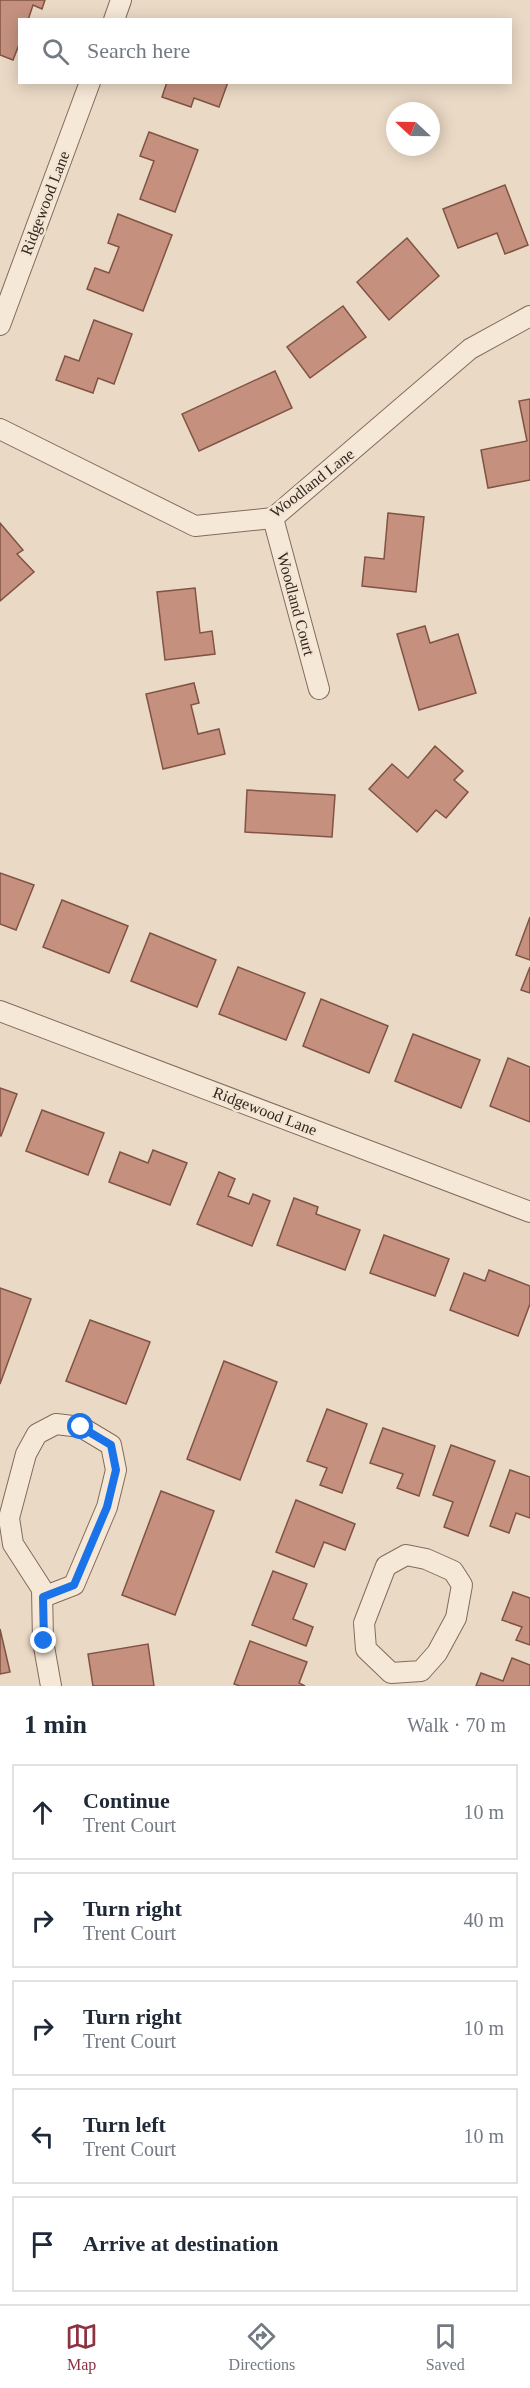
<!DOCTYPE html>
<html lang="en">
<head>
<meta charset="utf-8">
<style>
  :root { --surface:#fff; --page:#f6f6f7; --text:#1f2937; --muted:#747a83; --line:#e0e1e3; --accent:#8d3240 }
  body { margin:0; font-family:"Times New Roman",serif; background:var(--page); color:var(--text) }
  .compass { position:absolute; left:386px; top:102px; width:54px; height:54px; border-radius:50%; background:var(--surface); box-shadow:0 3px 15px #0003; rotate:292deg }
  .stop { position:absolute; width:18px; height:18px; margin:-14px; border:4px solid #1a73e8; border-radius:50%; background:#fff }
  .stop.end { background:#1a73e8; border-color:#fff; box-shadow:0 2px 6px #0008 }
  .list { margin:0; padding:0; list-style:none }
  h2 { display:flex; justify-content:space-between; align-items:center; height:78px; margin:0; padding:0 24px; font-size:26px }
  h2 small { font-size:20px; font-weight:400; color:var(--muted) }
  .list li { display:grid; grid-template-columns:39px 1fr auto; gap:18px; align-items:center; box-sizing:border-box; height:96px; margin:0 12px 12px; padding:0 12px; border:2px solid var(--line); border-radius:0px }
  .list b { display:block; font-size:22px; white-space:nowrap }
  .list p { margin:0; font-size:20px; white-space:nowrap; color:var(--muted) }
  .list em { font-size:20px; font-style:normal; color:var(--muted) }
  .icon { flex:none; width:33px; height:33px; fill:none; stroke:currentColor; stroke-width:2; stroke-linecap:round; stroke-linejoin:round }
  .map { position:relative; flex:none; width:530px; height:1686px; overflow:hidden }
  .search { position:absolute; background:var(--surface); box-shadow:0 3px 15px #0003; left:18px; right:18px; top:18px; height:66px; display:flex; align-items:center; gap:15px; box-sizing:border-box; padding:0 21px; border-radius:0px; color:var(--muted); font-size:22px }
  .sheet { height:618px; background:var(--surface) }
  nav { display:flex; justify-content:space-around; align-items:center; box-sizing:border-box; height:84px; border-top:2px solid var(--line); background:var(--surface); font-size:16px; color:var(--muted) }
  nav a { display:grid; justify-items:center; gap:3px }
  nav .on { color:var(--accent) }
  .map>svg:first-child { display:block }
</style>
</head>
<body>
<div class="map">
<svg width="530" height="1686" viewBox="0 0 530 1686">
  <rect width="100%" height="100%" fill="#ead9c5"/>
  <g fill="#c5917e" stroke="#805344" stroke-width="1.5">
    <path d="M0 0H45L42 9 33 5 28 20H20V42L13 60 0 55Z"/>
    <path d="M167 82H228L219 107 194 98 191 107 162 97Z"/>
    <path d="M149 132 198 150 175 212 140 199 154 161 140 156Z"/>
    <path d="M505 185 528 245 505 254 497 233 458 248 443 209Z"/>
    <path d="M118 214 172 235 143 311 87 289 95 268 109 273 119 247 108 243Z"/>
    <path d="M407 238 439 276 389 320 357 282Z"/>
    <path d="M343 306 366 337 310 378 287 347Z"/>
    <path d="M94 320 132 334 114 384 98 378 93 393 56 380 65 356 79 361Z"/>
    <path d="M275 371 292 408 199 451 182 414Z"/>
    <path d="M530 399V480L488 488 481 450 527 441 519 401Z"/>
    <path d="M388 513 424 517 416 592 362 586 365 557 384 559Z"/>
    <path d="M0 523 23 550 17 554 34 572 0 601Z"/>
    <path d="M195 588 200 633 212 631 215 654 165 660 157 592Z"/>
    <path d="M425 626 430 643 458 634 476 693 419 710 397 634Z"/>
    <path d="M194 683 199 703 191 705 198 734 219 729 225 754 163 769 146 694Z"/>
    <path d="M435 746 463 771 454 780 468 792 446 818 436 810 417 832 369 789 392 764 408 778Z"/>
    <path d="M247 790 335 795 332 837 245 832Z"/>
    <path d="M0 873 34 885 16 930 0 924Z"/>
    <path d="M62 900 128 926 109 973 43 947Z"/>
    <path d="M530 917V960L516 955Z"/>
    <path d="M150 933 216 960 197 1007 131 981Z"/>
    <path d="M238 967 305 993 286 1040 219 1014Z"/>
    <path d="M530 967V993L521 990Z"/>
    <path d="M321 999 388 1026 369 1073 303 1046Z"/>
    <path d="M413 1034 480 1060 461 1108 395 1081Z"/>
    <path d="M508 1058 530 1067V1122L490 1106Z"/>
    <path d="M0 1088 17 1094 1 1136 0 1135Z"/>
    <path d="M42 1110 104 1133 88 1175 26 1151Z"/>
    <path d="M153 1150 187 1163 170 1205 109 1182 120 1152 148 1163Z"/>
    <path d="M219 1172 235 1179 228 1196 249 1204 253 1194 270 1201 252 1246 197 1224Z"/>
    <path d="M294 1198 318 1207 316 1214 360 1230 345 1270 277 1245Z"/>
    <path d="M384 1235 449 1259 435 1296 370 1273Z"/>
    <path d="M489 1270 530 1286V1304L518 1336 450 1310 464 1273 485 1281Z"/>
    <path d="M0 1288 31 1299 0 1384Z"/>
    <path d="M90 1320 150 1342 126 1404 66 1381Z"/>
    <path d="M224 1361 277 1382 240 1480 187 1459Z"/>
    <path d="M327 1409 367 1424 342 1493 320 1485 327 1468 307 1461Z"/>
    <path d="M383 1428 435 1446 419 1496 397 1488 403 1474 370 1463Z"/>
    <path d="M451 1445 495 1461 468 1536 444 1527 453 1502 433 1495Z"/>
    <path d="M510 1470 530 1477V1518L516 1513 509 1533 490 1526Z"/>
    <path d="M161 1491 214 1511 175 1615 122 1595Z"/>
    <path d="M296 1500 355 1524 345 1550 324 1542 314 1567 276 1552Z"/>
    <path d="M273 1571 307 1584 293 1619 313 1627 306 1646 252 1625Z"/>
    <path d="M513 1592 530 1598V1645L516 1640 522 1627 502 1620Z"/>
    <path d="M0 1629 10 1672 0 1674Z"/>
    <path d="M250 1641 307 1662 299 1683 305 1686H240L234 1684Z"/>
    <path d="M148 1644 154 1686H93L88 1654Z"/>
    <path d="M512 1658 530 1665V1686H476L481 1673 503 1681Z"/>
  </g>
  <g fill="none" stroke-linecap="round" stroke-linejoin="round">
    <g stroke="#836b5c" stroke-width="22">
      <g id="minor">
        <path d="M114 20 121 0"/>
        <path d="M0 325 90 82"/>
        <path d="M0 429 195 526 273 518 470 349 530 316"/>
        <path d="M273 518 319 689"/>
        <path d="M0 1011 530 1212"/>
        <path d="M406 1555 426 1559 453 1571 462 1585 456 1618 437 1653 421 1671 391 1673 366 1649 364 1623 386 1566Z"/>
        <path d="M43 1597 74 1585 107 1507 116 1470 111 1445 81 1427 56 1424 37 1434 26 1454 9 1518 13 1544 42 1589 43 1641 51 1686"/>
      </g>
    </g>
    <use href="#minor" stroke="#f6e8d7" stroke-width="20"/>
  </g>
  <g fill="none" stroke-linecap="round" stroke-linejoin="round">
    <path stroke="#1a73e8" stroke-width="8" d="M44 1641 43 1597 74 1585 107 1507 116 1470 111 1445 81 1427"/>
  </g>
  <g text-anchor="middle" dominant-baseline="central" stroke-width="5" stroke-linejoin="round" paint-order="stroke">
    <g font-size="16" fill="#35261f" stroke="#f2e5d4">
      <text transform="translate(45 203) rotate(-69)">Ridgewood Lane</text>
      <text transform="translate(312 483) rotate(-38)">Woodland Lane</text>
      <text transform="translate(296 604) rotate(75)">Woodland Court</text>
      <text transform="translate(265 1111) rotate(21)">Ridgewood Lane</text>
    </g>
  </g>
</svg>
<svg class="compass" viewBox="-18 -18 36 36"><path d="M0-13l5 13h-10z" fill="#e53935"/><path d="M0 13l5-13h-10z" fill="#747a83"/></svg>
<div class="stop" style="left:81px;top:1427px"></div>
<div class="stop end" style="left:44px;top:1641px"></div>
<div class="search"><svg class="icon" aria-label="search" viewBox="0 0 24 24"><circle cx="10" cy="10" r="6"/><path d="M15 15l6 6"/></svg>Search here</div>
</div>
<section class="sheet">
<h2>1 min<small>Walk · 70 m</small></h2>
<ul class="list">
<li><svg class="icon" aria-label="ahead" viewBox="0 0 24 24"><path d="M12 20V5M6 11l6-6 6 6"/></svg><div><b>Continue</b><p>Trent Court</p></div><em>10 m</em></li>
<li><svg class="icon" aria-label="right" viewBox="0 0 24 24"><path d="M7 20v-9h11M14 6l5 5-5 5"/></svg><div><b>Turn right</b><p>Trent Court</p></div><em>40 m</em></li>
<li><svg class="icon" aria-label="right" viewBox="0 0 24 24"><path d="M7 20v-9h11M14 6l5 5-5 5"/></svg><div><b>Turn right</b><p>Trent Court</p></div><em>10 m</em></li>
<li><svg class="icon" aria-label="left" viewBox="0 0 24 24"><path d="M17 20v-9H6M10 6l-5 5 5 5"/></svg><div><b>Turn left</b><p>Trent Court</p></div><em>10 m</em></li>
<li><svg class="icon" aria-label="arrive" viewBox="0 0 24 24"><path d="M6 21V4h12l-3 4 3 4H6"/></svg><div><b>Arrive at destination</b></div></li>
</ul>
</section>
<nav>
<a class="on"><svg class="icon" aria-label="map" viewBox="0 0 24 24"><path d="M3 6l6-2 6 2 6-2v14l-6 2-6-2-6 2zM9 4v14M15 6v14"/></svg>Map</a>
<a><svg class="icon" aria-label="directions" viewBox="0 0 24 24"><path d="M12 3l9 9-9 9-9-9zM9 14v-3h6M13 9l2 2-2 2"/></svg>Directions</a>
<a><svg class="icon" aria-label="saved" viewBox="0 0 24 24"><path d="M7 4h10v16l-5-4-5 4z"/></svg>Saved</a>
</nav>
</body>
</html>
